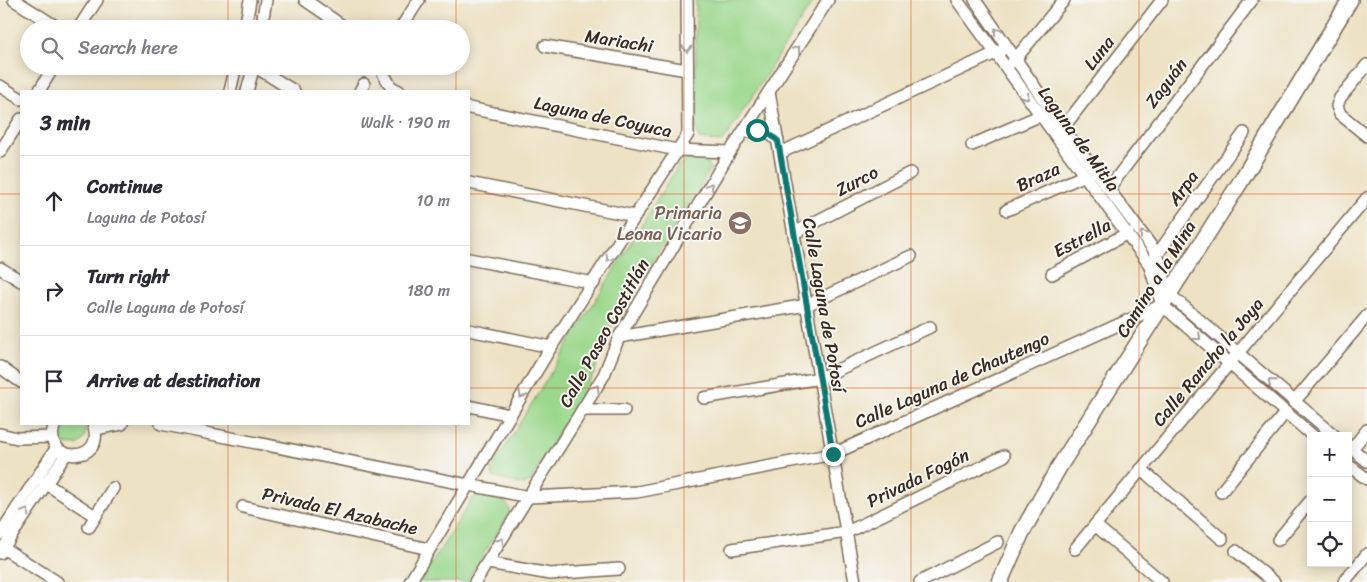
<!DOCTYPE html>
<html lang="en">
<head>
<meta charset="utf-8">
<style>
  :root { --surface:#fff; --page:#f7f7f7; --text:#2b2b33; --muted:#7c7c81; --line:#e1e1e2 }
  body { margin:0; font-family:Sriracha,sans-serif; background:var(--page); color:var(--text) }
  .controls { position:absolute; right:15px; bottom:15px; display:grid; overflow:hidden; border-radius:0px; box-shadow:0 2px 12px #0003 }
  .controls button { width:45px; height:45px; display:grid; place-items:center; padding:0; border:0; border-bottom:1px solid var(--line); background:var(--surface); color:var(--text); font:25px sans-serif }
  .stop { position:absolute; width:15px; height:15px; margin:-11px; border:4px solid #0f766e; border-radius:50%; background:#fff }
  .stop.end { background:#0f766e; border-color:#fff; box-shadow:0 1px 5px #0008 }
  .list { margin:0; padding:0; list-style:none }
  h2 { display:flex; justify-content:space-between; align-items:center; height:65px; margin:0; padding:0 20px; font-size:21px }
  h2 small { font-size:16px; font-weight:400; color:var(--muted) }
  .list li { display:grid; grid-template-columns:32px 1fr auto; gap:15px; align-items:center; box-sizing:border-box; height:90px; padding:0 20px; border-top:1px solid var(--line) }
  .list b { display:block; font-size:19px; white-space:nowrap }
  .list p { margin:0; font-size:16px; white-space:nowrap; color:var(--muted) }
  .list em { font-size:16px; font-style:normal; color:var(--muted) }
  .icon { flex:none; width:28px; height:28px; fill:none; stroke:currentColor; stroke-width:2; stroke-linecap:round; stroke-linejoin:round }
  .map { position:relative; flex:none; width:1367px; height:582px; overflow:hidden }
  .search { position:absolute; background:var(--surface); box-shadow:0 2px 12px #0003; left:20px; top:20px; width:450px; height:55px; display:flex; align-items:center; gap:12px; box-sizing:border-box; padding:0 18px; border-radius:28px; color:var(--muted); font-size:19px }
  .panel { position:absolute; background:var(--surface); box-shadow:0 2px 12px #0003; left:20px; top:90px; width:450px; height:335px; border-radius:0px }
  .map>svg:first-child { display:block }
</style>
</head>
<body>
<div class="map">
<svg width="1367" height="582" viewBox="0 0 1367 582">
  <rect width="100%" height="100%" fill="#f6f6f2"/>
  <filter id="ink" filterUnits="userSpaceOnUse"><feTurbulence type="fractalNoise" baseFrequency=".02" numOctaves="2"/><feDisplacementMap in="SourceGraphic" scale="10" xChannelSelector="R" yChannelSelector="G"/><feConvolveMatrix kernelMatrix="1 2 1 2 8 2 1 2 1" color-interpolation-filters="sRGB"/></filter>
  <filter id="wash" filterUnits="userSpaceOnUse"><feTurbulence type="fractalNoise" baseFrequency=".0096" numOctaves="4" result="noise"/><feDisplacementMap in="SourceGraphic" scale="20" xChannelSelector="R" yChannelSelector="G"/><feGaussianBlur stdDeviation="1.12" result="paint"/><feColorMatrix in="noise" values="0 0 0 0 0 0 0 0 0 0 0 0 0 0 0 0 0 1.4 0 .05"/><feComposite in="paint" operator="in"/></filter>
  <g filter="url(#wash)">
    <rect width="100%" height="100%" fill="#eee2c4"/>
    <g fill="#9bd88d" stroke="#6b8156">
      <path d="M696 0H814L725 139 720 142 699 139 696 128Z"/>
      <path d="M698 159 707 163 711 169 612 326 594 373 529 483 524 485 493 477 491 470 678 166 684 161Z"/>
      <path d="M57 424H85C87 433 85 440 77 445L63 444 57 439Z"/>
      <path d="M476 496C489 498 508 496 510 512L466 582H420L472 499Z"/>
    </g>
  </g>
  <g filter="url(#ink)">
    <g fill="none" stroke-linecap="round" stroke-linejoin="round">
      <g stroke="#7a6a58" stroke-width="14">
        <g id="minor">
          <path d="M14 0 60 29"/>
          <path d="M305 0 347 29"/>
          <path d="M957 0 1149 264 1162 305"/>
          <path d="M975 0 1063 128 1157 254 1169 294 1335 436"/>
          <path d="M78 29 97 0"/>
          <path d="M245 29 250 0"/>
          <path d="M261 29 266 0"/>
          <path d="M400 29 419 0"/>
          <path d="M545 46 687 70"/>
          <path d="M1013 62 1064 0"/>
          <path d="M1367 65 1340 98 1337 106 1340 114 1367 136"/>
          <path d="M254 66 294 91"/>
          <path d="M379 66 391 87 399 91"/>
          <path d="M0 86 21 99"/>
          <path d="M39 91 54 66"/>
          <path d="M230 91 236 66"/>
          <path d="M247 91 254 66"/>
          <path d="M360 91 364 84"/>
          <path d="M769 92 855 582"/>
          <path d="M469 108 677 150 730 152"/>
          <path d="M1063 128 1162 0"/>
          <path d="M744 132 767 131 778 141"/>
          <path d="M972 145 1039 116"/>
          <path d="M0 152 21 119"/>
          <path d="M780 153 1002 50"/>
          <path d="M469 183 635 216"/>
          <path d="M1109 188 1252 0"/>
          <path d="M1007 210 1083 176"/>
          <path d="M794 233 910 173"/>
          <path d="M469 259 594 283"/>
          <path d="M1154 259 1244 133"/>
          <path d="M0 268 21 281"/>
          <path d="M1052 274 1128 233"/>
          <path d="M1162 305 1313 436"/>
          <path d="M469 330 551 347"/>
          <path d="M619 337 807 305 911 256"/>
          <path d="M0 367 21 382"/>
          <path d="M704 398 820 378 930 327"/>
          <path d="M1294 402 1367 316"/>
          <path d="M469 406 510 415"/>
          <path d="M582 410H624"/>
          <path d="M55 424C38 464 109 466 93 424"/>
          <path d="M161 424 529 497 637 492 833 454 1162 305"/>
          <path d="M95 429 122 424"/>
          <path d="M0 434 17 438 53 437"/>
          <path d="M1348 446 1367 461"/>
          <path d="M1352 449 1367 430"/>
          <path d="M1348 465 1367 479"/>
          <path d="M1141 469 1222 539"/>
          <path d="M45 483 95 516"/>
          <path d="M1221 492 1285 413"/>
          <path d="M243 507 429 549"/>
          <path d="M1095 525 1162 582"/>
          <path d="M89 527 113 488"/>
          <path d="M0 534 57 447"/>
          <path d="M1278 540 1311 500"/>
          <path d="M3 548 57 582"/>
          <path d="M732 549 847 532 1004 456"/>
          <path d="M1075 549 1367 198"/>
          <path d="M1236 551 1274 582"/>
          <path d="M0 553 66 454"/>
          <path d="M488 563 550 574 619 569"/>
          <path d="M410 582 551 347 688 134 687 0"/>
          <path d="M475 582 604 375 619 337 730 152 828 0"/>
          <path d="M920 582 998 542"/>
          <path d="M1344 582 1367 554"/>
        </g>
      </g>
      <g stroke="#7a6a58" stroke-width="18">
        <path id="major" d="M1000 582 1022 532 1059 467 1241 181 1350 0"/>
      </g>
      <use href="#minor" stroke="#fff" stroke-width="11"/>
      <use href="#major" stroke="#fff" stroke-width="15"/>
    </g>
    <defs><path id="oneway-chevron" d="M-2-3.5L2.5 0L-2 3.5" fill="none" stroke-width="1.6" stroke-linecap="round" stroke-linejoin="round" transform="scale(1.25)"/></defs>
    <g stroke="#a79f9a">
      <use href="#oneway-chevron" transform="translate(997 31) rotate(-126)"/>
      <use href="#oneway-chevron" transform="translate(687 49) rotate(91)"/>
      <use href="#oneway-chevron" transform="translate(797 49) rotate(-57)"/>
      <use href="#oneway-chevron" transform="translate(1026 97) rotate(55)"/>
      <use href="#oneway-chevron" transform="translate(710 186) rotate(-59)"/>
      <use href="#oneway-chevron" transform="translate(1143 234) rotate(-126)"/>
      <use href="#oneway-chevron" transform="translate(609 258) rotate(121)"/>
      <use href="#oneway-chevron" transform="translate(1198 337) rotate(41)"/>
      <use href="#oneway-chevron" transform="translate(1271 382) rotate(-139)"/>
      <use href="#oneway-chevron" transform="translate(596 388) rotate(-58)"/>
      <use href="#oneway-chevron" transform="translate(522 395) rotate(121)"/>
      <use href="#oneway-chevron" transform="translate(26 512) rotate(-57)"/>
      <use href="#oneway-chevron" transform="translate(501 541) rotate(-58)"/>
    </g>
  </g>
  <g fill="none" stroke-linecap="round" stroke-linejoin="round" filter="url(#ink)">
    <path stroke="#0f766e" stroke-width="6" d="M757 130 766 131 778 141 833 454"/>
  </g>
  <path fill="none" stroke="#d7540e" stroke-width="1" stroke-opacity="0.55" d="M228 0V29M456 0V29M684 0V582M911 0V582M1139 0V582M228 66V91M456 66V91M0 194H21M469 194H1367M0 388H21M469 388H1367M228 424V582M456 424V582"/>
  <defs>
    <g id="school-disc" transform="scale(1.25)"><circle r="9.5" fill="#8d6e63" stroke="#f6f6f2"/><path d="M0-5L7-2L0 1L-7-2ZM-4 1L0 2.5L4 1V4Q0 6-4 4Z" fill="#fff"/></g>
  </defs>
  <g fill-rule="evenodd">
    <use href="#school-disc" x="740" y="223"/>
  </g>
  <g text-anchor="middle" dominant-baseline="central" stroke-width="4" stroke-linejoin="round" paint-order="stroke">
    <g font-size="18" fill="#3b2a1e" stroke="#f6f6f2">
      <text transform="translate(619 41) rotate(9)">Mariachi</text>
      <text transform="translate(1099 53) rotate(-52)">Luna</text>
      <text transform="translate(1166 83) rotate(-53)">Zaguán</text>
      <text transform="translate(603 117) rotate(12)">Laguna de Coyuca</text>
      <text transform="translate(1079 139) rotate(54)">Laguna de Mitla</text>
      <text transform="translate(1038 177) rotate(-25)">Braza</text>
      <text transform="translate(857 181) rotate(-27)">Zurco</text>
      <text transform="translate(1183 188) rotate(-54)">Arpa</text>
      <text transform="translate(1082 238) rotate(-28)">Estrella</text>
      <text transform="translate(1156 279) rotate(-58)">Camino a la Mina</text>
      <text transform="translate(824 305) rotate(80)">Calle Laguna de Potosí</text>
      <text transform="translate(604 333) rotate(-61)">Calle Paseo Costitlán</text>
      <text transform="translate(1208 362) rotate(-50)">Calle Rancho la Joya</text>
      <text transform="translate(952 380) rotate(-24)">Calle Laguna de Chautengo</text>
      <text transform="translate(918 478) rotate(-26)">Privada Fogón</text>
      <text transform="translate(340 511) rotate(13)">Privada El Azabache</text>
    </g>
    <g font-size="18" fill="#785e54" stroke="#f6f6f2" text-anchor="end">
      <text x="722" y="213">Primaria<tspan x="722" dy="21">Leona Vicario</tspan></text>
    </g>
  </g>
</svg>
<div class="controls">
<button>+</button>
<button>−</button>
<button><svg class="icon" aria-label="locate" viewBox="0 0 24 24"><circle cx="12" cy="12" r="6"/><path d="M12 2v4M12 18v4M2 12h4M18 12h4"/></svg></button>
</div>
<div class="stop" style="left:757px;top:130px"></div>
<div class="stop end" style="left:833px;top:454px"></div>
<div class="search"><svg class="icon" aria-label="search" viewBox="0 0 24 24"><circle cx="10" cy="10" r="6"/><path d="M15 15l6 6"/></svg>Search here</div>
<section class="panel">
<h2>3 min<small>Walk · 190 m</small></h2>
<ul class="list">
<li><svg class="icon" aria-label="ahead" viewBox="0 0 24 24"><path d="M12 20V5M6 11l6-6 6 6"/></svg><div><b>Continue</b><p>Laguna de Potosí</p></div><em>10 m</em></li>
<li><svg class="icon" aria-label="right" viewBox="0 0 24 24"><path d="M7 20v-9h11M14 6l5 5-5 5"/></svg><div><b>Turn right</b><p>Calle Laguna de Potosí</p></div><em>180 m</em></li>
<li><svg class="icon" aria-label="arrive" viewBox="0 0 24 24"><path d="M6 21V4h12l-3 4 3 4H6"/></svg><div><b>Arrive at destination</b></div></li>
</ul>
</section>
</div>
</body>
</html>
